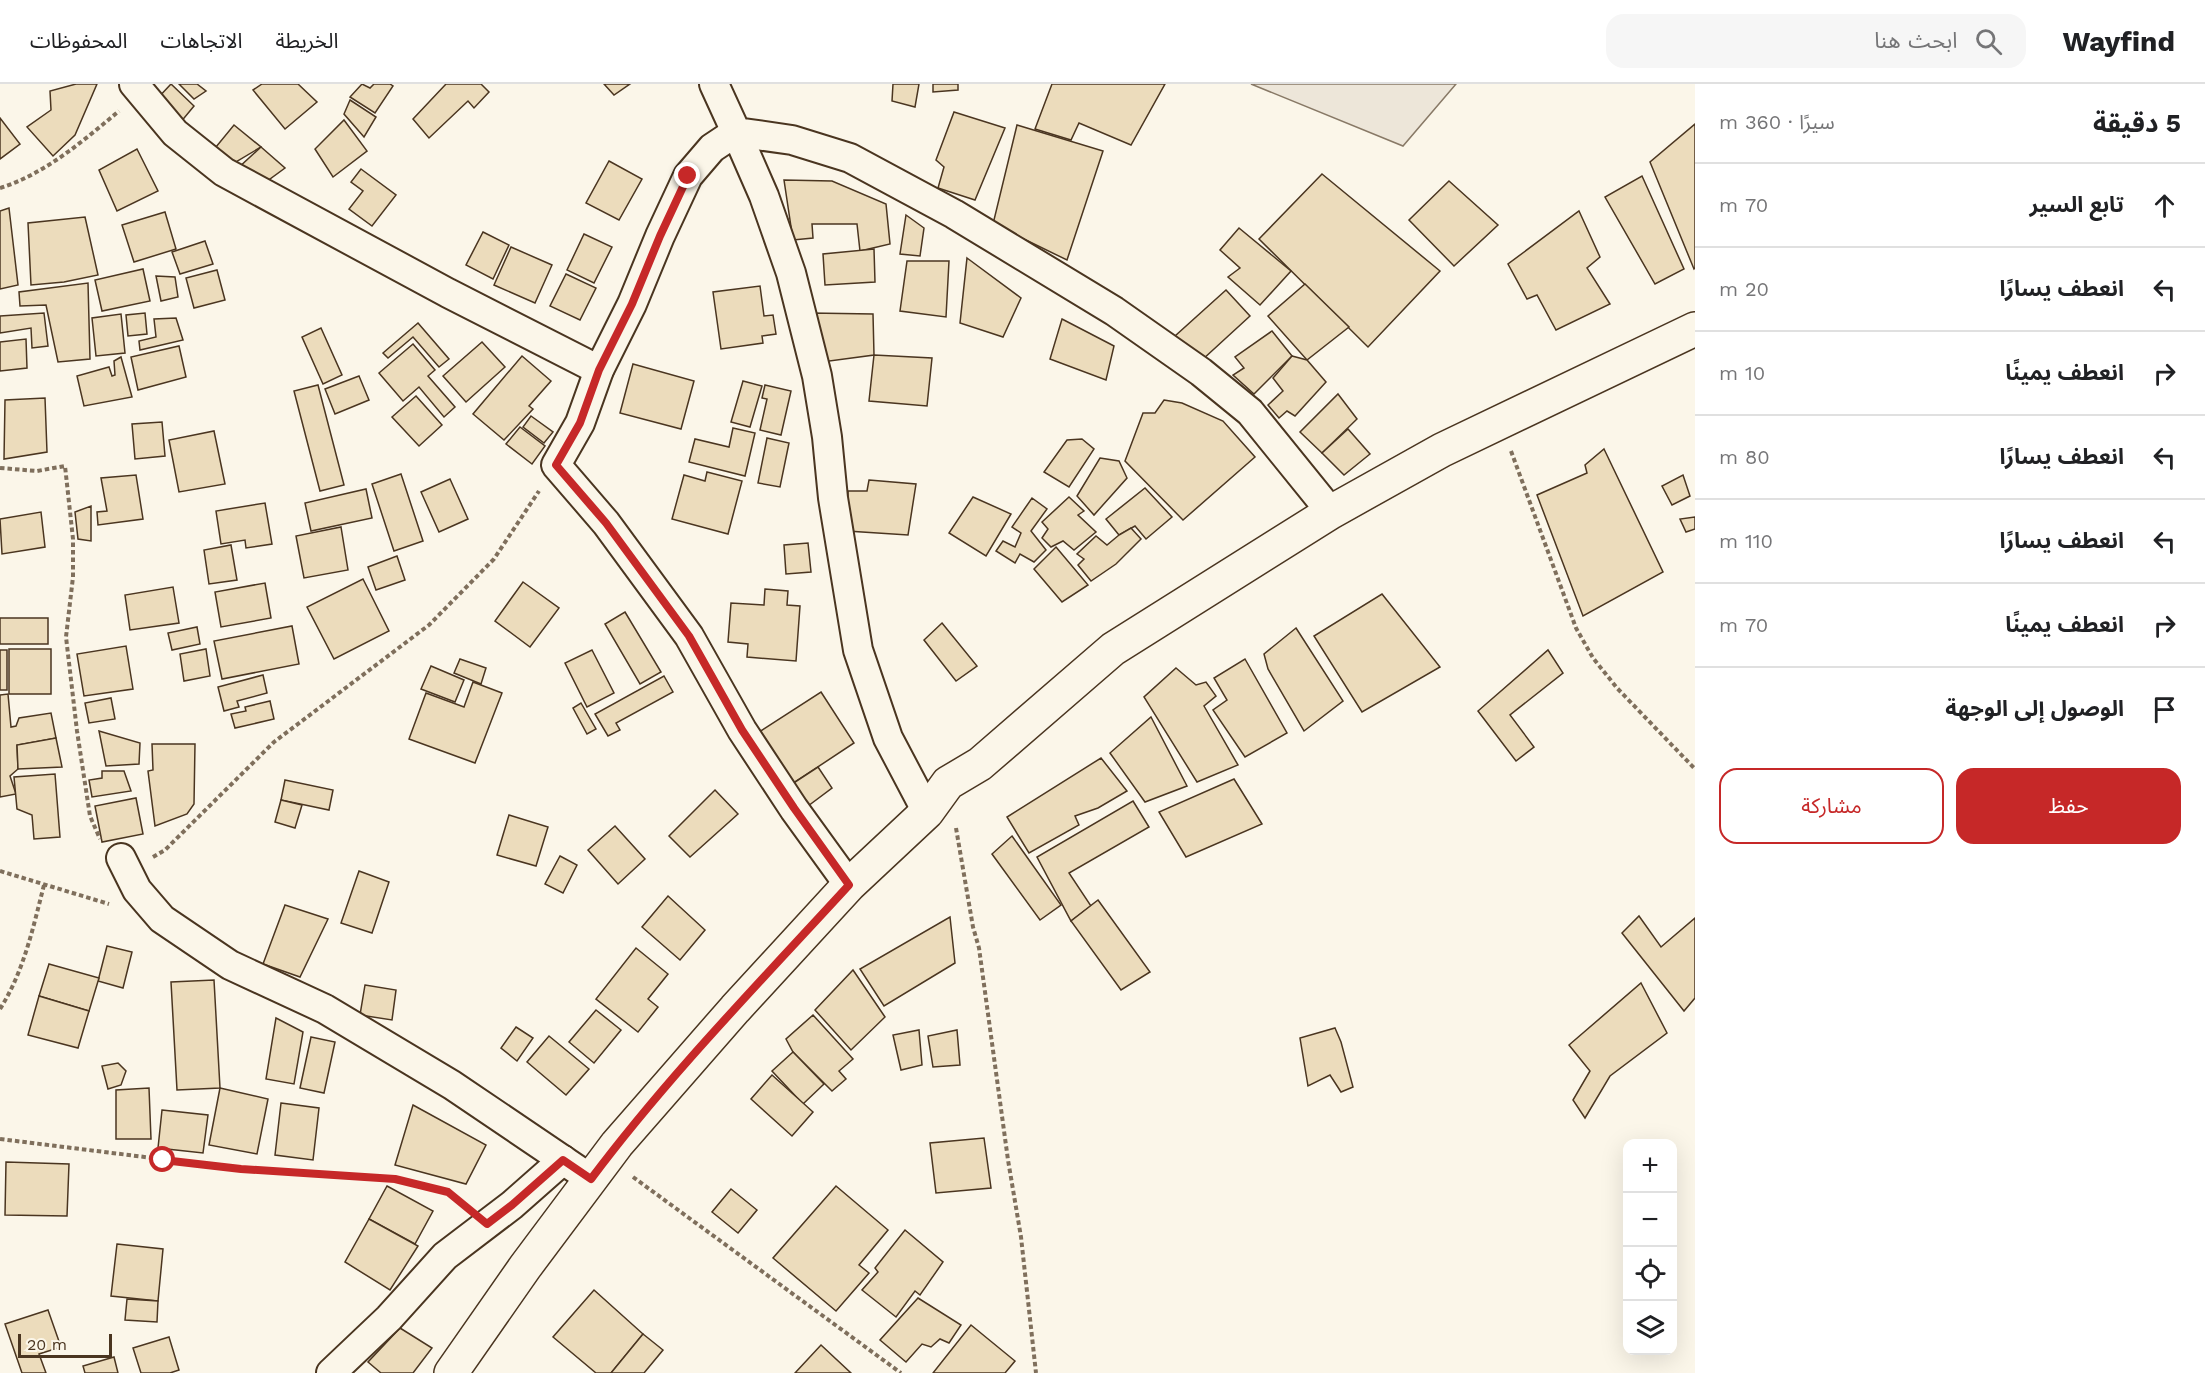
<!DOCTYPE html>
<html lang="ar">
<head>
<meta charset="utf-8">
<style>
  :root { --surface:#fff; --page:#f6f6f6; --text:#202124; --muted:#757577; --line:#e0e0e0; --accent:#c62828 }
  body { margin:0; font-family:"Work Sans","Noto Sans Arabic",sans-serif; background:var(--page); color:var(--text); direction:rtl }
  .controls { position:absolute; right:18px; bottom:18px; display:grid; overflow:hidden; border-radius:12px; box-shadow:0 6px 24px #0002 }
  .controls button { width:54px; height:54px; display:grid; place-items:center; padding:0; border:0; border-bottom:2px solid var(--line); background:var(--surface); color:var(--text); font:30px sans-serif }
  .scale { position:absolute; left:18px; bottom:15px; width:94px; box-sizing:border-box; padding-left:6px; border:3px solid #4a3520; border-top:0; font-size:16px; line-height:21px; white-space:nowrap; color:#4a3520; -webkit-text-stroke:4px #fbf6e9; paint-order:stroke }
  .stop { position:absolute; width:18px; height:18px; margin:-14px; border:4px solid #c62828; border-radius:50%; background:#fff }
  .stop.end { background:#c62828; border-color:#fff; box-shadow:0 2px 6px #0008 }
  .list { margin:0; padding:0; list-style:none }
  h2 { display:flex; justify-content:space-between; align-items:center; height:78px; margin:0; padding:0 24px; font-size:26px }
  h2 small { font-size:20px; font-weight:400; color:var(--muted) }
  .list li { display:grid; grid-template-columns:39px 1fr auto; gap:18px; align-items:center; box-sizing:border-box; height:84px; padding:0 24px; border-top:2px solid var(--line) }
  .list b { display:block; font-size:22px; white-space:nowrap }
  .list em { font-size:20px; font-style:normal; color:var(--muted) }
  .actions { display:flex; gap:12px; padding:18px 24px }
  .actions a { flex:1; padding:14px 0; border:2px solid var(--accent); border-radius:18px; text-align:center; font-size:21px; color:var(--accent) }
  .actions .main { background:var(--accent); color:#fff }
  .icon { flex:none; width:33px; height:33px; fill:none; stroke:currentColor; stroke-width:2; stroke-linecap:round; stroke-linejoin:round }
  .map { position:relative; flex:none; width:1695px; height:1289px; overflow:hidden; direction:ltr }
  header { display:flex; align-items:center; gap:36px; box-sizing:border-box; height:84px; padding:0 30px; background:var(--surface); border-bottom:2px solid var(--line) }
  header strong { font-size:28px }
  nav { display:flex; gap:33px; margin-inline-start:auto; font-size:21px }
  .search { width:420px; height:54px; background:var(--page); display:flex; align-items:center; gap:15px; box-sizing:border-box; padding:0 21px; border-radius:18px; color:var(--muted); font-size:22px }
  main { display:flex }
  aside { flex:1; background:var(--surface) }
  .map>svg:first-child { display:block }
</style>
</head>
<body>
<header>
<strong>Wayfind</strong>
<div class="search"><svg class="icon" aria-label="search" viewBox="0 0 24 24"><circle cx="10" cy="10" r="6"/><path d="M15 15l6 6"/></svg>ابحث هنا</div>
<nav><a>الخريطة</a><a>الاتجاهات</a><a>المحفوظات</a></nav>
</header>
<main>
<aside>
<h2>5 دقيقة<small>سيرًا · 360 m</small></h2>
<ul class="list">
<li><svg class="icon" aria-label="ahead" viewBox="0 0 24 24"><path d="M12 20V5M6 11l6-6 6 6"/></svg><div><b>تابع السير</b></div><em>70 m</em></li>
<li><svg class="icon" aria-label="left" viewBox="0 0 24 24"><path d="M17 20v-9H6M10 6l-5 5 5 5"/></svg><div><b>انعطف يسارًا</b></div><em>20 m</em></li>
<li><svg class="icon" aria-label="right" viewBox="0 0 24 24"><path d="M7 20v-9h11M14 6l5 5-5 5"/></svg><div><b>انعطف يمينًا</b></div><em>10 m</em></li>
<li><svg class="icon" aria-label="left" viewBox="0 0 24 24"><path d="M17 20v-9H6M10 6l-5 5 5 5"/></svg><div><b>انعطف يسارًا</b></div><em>80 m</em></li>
<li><svg class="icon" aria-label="left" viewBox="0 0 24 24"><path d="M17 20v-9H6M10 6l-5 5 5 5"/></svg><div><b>انعطف يسارًا</b></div><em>110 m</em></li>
<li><svg class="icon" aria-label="right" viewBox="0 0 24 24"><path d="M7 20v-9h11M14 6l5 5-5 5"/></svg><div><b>انعطف يمينًا</b></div><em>70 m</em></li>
<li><svg class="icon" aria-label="arrive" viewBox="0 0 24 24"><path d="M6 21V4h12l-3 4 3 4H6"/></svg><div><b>الوصول إلى الوجهة</b></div></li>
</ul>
<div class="actions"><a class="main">حفظ</a><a>مشاركة</a></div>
</aside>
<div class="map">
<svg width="1695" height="1289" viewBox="0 0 1695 1289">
  <rect width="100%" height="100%" fill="#fbf6e9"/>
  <path fill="#ede6d9" stroke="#887966" stroke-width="1.5" d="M1251 0H1456L1403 62Z"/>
  <g fill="#ecdcbc" stroke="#4a3520" stroke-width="1.5">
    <path d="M76 0H97L75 51 53 72 27 43 51 26 50 7Z"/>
    <path d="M171 0 194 22 180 39 156 16Z"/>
    <path d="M179 0H197L206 7 194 15Z"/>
    <path d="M262 0H298L317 18 285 45 253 6Z"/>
    <path d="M362 0 370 4 374 0H390L393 2 375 29 350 13Z"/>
    <path d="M446 0H481L489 8 474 24 468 17 429 54 413 35Z"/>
    <path d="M604 0H630L614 11Z"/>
    <path d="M893 0H919L915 23 892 17Z"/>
    <path d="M933 0H958V6L933 8Z"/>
    <path d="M1052 0H1165L1131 61 1079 39 1071 56 1035 45Z"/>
    <path d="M350 16 376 33 364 53 344 30Z"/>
    <path d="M954 28 1005 44 975 116 938 104 944 83 936 76Z"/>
    <path d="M0 34 20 60 0 75Z"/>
    <path d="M344 36 367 67 333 93 315 65Z"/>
    <path d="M1695 40V184L1694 185 1650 78Z"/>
    <path d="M234 41 261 63 231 81 211 69Z"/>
    <path d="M1017 41 1103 67 1067 176 993 140Z"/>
    <path d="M261 63 285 84 259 103 236 86Z"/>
    <path d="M137 65 158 107 117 127 99 86Z"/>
    <path d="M609 77 642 95 619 136 586 119Z"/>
    <path d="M361 85 396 111 372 142 349 125 363 107 351 98Z"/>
    <path d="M1322 90 1440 187 1368 263 1259 155Z"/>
    <path d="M1642 92 1684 185 1655 200 1605 113Z"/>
    <path d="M784 96 832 97 886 120 890 160 860 167 857 140H812L813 154 793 156Z"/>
    <path d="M1449 97 1498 141 1454 182 1409 136Z"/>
    <path d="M9 124 18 201 0 205V127Z"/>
    <path d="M1579 127 1600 173 1587 184 1610 220 1556 246 1537 211 1527 215 1508 180Z"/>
    <path d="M165 128 176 165 134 178 122 141Z"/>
    <path d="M906 131 924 144 920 172 900 170Z"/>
    <path d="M85 133 98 191 64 198 31 201 28 139Z"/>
    <path d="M1239 144 1291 187 1260 221 1228 193 1240 184 1220 166Z"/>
    <path d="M483 148 509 161 493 195 466 181Z"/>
    <path d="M584 150 612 163 594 199 567 186Z"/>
    <path d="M205 157 213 180 180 190 172 168Z"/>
    <path d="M511 163 552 181 535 219 494 201Z"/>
    <path d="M874 165 875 198 825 201 823 170Z"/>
    <path d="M967 174 1021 214 1003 253 960 239Z"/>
    <path d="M907 177H949L946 233 900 227Z"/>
    <path d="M143 185 150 217 102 227 95 196Z"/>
    <path d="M217 186 225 216 194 224 186 194Z"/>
    <path d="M566 190 596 204 580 236 550 222Z"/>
    <path d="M156 192 175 193 178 213 161 217Z"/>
    <path d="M88 199 90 275 58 278 46 221 20 222 19 208Z"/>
    <path d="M1305 200 1349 243 1307 276 1268 232Z"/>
    <path d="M760 202 764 232 773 231 776 250 762 252 763 259 721 265 713 208Z"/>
    <path d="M1226 206 1250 232 1202 276 1175 252Z"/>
    <path d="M44 229 48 262 32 264 31 244 0 249V232Z"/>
    <path d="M145 229 147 250 128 252 126 231Z"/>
    <path d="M810 229 873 230 874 271 822 278Z"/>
    <path d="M121 230 125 269 96 272 92 234Z"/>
    <path d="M176 234 183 256 140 266 139 257 156 253 154 235Z"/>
    <path d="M1062 235 1114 262 1106 296 1050 275Z"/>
    <path d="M418 239 449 275 439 283 413 253 388 274 383 269Z"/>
    <path d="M321 244 342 291 323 300 302 253Z"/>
    <path d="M1272 247 1292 272 1254 310 1233 291 1244 284 1235 273Z"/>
    <path d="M26 255 27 284 0 287V258Z"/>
    <path d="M482 258 505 283 466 318 443 292Z"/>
    <path d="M413 260 435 286 428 292 455 323 444 333 419 303 403 317 379 289Z"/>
    <path d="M179 262 186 293 138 306 131 273Z"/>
    <path d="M874 271 932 274 927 322 869 317Z"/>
    <path d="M522 272 551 297 529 322 533 325 504 356 473 330Z"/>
    <path d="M1292 272 1307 276 1326 298 1295 332 1287 327 1279 334 1268 321 1283 307 1273 294Z"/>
    <path d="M121 273 132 313 84 322 77 292 109 283 112 292 115 291 114 277Z"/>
    <path d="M633 280 694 297 681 345 620 329Z"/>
    <path d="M359 292 369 316 335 330 325 305Z"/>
    <path d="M743 297 762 302 750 343 731 338Z"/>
    <path d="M318 301 344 401 320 407 294 307Z"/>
    <path d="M765 301 791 307 781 351 760 346 767 315 762 314Z"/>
    <path d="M1338 310 1357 335 1322 369 1300 348Z"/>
    <path d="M416 312 442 341 419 362 392 333Z"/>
    <path d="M45 314 47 368 4 375 5 316Z"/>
    <path d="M1164 316 1182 319 1223 337 1255 373 1183 436 1125 377 1143 329H1155Z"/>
    <path d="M531 332 553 348 544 359 523 343Z"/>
    <path d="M162 338 165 372 135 375 132 340Z"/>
    <path d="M520 343 545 362 532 380 506 360Z"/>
    <path d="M733 344 755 349 745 392 689 378 695 355 729 363Z"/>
    <path d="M1348 345 1370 370 1344 391 1322 369Z"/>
    <path d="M214 347 225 400 179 408 169 356Z"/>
    <path d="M767 354 789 359 780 403 758 399Z"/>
    <path d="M1082 355 1094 365 1069 403 1044 388 1067 356Z"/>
    <path d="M1604 365 1663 488 1583 532 1537 411 1587 389 1585 381Z"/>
    <path d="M1100 374 1119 377 1127 394 1094 431 1077 412Z"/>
    <path d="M707 388 742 397 728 450 672 435 684 391 705 397Z"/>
    <path d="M401 390 423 457 394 467 372 400Z"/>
    <path d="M136 391 143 435 98 441 97 428 107 427 101 394Z"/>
    <path d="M1683 391 1690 412 1672 421 1662 402Z"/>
    <path d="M450 395 468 435 439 448 421 408Z"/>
    <path d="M869 396 916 400 908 451 847 447 848 407H867Z"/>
    <path d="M1145 404 1172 433 1146 455 1135 442 1119 451 1106 435Z"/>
    <path d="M366 405 372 434 311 447 305 419Z"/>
    <path d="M973 413 1011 430 986 472 949 449Z"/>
    <path d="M1069 413 1084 427 1078 431 1096 448 1074 466 1063 457 1051 463 1042 454 1048 445 1042 438Z"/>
    <path d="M1032 414 1047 425 1031 447 1046 466 1034 478 1020 470 1015 479 996 467 1003 457 1015 463 1021 449 1012 443Z"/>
    <path d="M265 419 272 460 246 464 245 456 221 460 216 427Z"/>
    <path d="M91 422V457L78 455 75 428Z"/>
    <path d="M41 428 45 463 2 470 0 435Z"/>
    <path d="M1695 433V445L1686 448 1680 435Z"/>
    <path d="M341 443 348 486 304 494 296 452Z"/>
    <path d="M1131 444 1141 455 1116 480 1091 497 1078 481 1084 475 1077 470 1096 452 1107 461 1119 451Z"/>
    <path d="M808 459 811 488 786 490 784 461Z"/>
    <path d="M231 461 237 496 209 500 204 466Z"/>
    <path d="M1056 463 1088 501 1062 518 1034 485Z"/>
    <path d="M397 472 405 496 376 506 368 483Z"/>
    <path d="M363 495 389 547 334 575 307 523Z"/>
    <path d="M523 498 559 524 530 563 495 537Z"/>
    <path d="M265 499 271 534 221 543 215 508Z"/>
    <path d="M173 503 179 539 130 546 125 511Z"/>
    <path d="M765 505 788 507 787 521 800 522 796 577 747 573 748 560 728 558 731 519 764 521Z"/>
    <path d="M1382 510 1440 583 1362 628 1314 552Z"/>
    <path d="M625 528 661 588 640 600 605 540Z"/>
    <rect x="0" y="534" width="48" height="26"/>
    <path d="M942 539 977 582 956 597 924 556Z"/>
    <path d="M292 542 299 580 222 595 214 557Z"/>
    <path d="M197 543 200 560 172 566 168 549Z"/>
    <path d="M1296 544 1343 617 1304 647 1268 585 1264 570Z"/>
    <path d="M126 562 133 605 84 612 77 570Z"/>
    <rect x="9" y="565" width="42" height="45"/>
    <path d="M206 565 210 592 184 597 180 570Z"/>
    <rect x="0" y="566" width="7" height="40"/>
    <path d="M592 566 614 609 587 623 565 579Z"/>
    <path d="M1548 566 1563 589 1510 631 1534 663 1516 677 1478 627Z"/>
    <path d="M460 575 486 584 481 600 454 589Z"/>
    <path d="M1245 575 1287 649 1245 673 1213 626 1227 616 1214 594Z"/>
    <path d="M431 582 464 596 455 618 421 605Z"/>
    <path d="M1176 584 1196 601 1206 598 1216 612 1204 622 1238 681 1197 698 1144 613Z"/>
    <path d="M263 591 267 609 237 617 239 623 224 627 218 603Z"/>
    <path d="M664 592 673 608 616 639 620 646 608 652 595 630Z"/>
    <path d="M473 598 502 609 475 679 409 655 426 609 464 623Z"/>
    <path d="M821 608 854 659 792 700 759 648Z"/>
    <path d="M8 610 11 643 16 642 19 634 51 629 56 654 17 661 18 685 10 692 16 710 0 713V611Z"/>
    <path d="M111 614 115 635 89 639 85 619Z"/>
    <path d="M270 617 274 635 235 644 231 630 246 627 245 623Z"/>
    <path d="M581 619 596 645 587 650 573 624Z"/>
    <path d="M1151 633 1187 702 1145 718 1110 669Z"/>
    <path d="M99 647 140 659 139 680 106 682Z"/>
    <path d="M56 654 62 683 18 685 17 661Z"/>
    <path d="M152 660H195L194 720 187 730 155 742 148 687 153 686Z"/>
    <path d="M1101 674 1127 707 1098 724 1075 732 1079 741 1029 769 1007 733Z"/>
    <path d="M818 683 832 704 808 722 792 700Z"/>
    <path d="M102 687H124L131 707 92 713 89 696 102 694Z"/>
    <path d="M55 690 60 753 34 755 32 731 17 725 14 693Z"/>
    <path d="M1234 695 1262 740 1186 773 1159 728Z"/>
    <path d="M285 696 333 706 329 726 281 716Z"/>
    <path d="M715 706 738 730 690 773 669 752Z"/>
    <path d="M136 714 143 750 102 758 95 722Z"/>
    <path d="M281 716 302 721 295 744 275 738Z"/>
    <path d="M1133 717 1149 743 1069 789 1091 822 1071 837 1037 773Z"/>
    <path d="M509 731 548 743 536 782 497 771Z"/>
    <path d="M615 742 645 775 618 800 588 766Z"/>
    <path d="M1012 752 1061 821 1040 836 992 770Z"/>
    <path d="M560 772 577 781 563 809 545 800Z"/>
    <path d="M359 787 389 798 372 849 341 839Z"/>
    <path d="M668 812 705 846 680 876 642 843Z"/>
    <path d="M1098 816 1150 888 1121 906 1071 837Z"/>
    <path d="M285 821 328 835 300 893 263 880Z"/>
    <path d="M1639 832 1661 863 1695 834V914L1684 927 1622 849Z"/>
    <path d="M950 833 955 879 884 922 860 885Z"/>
    <path d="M107 862 132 868 123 904 98 897Z"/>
    <path d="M636 864 668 890 648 915 658 923 638 948 596 915Z"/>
    <path d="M49 880 99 894 89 927 39 912Z"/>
    <path d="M853 886 885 933 851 966 815 926Z"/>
    <path d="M214 896 220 1004 177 1006 171 898Z"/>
    <path d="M1641 899 1667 949 1610 992 1585 1034 1573 1016 1590 987 1569 961Z"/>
    <path d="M365 901 396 906 392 936 360 931Z"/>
    <path d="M39 912 89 927 78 964 28 951Z"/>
    <path d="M596 926 621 946 594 979 569 958Z"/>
    <path d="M813 931 853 975 839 987 846 995 832 1007 793 968 786 955Z"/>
    <path d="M276 934 303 948 294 1000 266 995Z"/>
    <path d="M516 943 533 954 517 977 501 964Z"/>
    <path d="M1335 944 1341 958 1353 1003 1341 1008 1330 991 1308 1002 1300 954Z"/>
    <path d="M919 946 922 981 901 986 893 951Z"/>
    <path d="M957 946 960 981 933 983 928 952Z"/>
    <path d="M549 952 589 985 566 1011 527 978Z"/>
    <path d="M311 953 335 958 324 1009 300 1004Z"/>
    <path d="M793 968 824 1000 803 1020 772 987Z"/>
    <path d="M118 979 126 987 121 1001 108 1005 102 982Z"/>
    <path d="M772 991 813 1028 792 1052 751 1015Z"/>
    <path d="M149 1004 151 1055H116V1006Z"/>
    <path d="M220 1004 268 1015 257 1070 209 1061Z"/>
    <path d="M281 1019 319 1024 313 1076 275 1071Z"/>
    <path d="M413 1021 486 1061 466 1100 395 1081Z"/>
    <path d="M162 1026 208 1031 203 1069 158 1064Z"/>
    <path d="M984 1054 991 1104 936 1109 930 1059Z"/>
    <path d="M6 1078 69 1080 67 1132 5 1131Z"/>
    <path d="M387 1102 433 1127 415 1160 369 1135Z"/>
    <path d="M836 1102 888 1146 859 1181 869 1189 836 1227 773 1174Z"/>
    <path d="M731 1105 757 1126 738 1149 712 1128Z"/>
    <path d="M369 1135 418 1162 390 1206 345 1178Z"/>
    <path d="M905 1146 943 1178 920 1211 915 1207 896 1233 862 1206 878 1188 875 1184Z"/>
    <path d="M117 1160 163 1165 158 1217 111 1212Z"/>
    <path d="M594 1206 643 1250 611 1289H596L553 1253Z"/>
    <path d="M918 1214 961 1241 949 1259 940 1255 931 1263 922 1260 906 1278 880 1256Z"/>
    <path d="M127 1215 158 1217 157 1238 125 1236Z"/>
    <path d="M48 1226 61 1263 39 1270 46 1289H22L5 1240Z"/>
    <path d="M971 1241 1015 1277 1005 1289H933Z"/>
    <path d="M400 1244 432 1264 413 1289H381L368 1278Z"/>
    <path d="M643 1250 663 1266 644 1289H611Z"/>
    <path d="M169 1253 179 1286 170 1289H141L133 1264Z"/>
    <path d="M821 1261 851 1289H795Z"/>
    <path d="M114 1273 118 1289H85L83 1282Z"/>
  </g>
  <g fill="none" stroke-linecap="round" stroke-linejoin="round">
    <g stroke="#4a3520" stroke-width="32">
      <g id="street">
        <path d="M134 0 175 49 224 88 448 209 599 286"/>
        <path d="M714 0 736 48 792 56 850 74 954 130 1114 227 1201 288 1250 328 1331 428"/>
        <path d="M121 774 137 806 162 835 230 881 325 925 452 1001 591 1095"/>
        <path d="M849 801 794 725 742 646 689 552 606 439 556 381 580 339 599 286 632 220 660 152 688 92 712 64 736 48 764 112 791 189 817 292 827 353 833 414 858 566 888 654 927 728"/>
        <path d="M331 1289 389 1234 445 1172 512 1121 563 1076"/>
      </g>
    </g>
    <g stroke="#4a3520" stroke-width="36">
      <path id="secondary" d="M451 1289 525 1183 617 1060 735 925 849 801 927 728 948 699 980 680 1113 565 1331 428 1442 366 1695 245"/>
    </g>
    <g stroke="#7f6f5c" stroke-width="4" stroke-dasharray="4.5 3" stroke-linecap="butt">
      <path d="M0 104C45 90 83 57 119 27"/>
      <path d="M1511 367 1576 544 1593 574 1617 604 1695 685"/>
      <path d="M0 384 37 387 65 382 73 455V493L66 553 77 647 90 732 100 755"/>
      <path d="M956 744 973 843 979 864 1008 1076 1021 1153 1036 1289"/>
      <path d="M153 773 165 766 274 658 429 541 494 475 539 407"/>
      <path d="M0 787 109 820"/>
      <path d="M0 925C24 887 33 844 44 801"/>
      <path d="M0 1055 241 1085 395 1095 448 1108 463 1121"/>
      <path d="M633 1093 901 1289"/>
    </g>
    <use href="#street" stroke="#fbf6e9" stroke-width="28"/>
    <use href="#secondary" stroke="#fbf6e9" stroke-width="33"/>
  </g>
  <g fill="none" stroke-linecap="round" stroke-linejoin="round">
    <path stroke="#c62828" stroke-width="8" d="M163 1076 241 1085 395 1095 448 1108 487 1140 512 1121 563 1076 591 1095C669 991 761 897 849 801L794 724 742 646 689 552 606 439 556 381 580 339 599 286 632 220 660 152 688 92"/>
  </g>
</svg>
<div class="controls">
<button>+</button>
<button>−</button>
<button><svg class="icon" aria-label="locate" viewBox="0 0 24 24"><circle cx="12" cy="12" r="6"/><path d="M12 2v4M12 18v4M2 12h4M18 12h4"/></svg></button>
<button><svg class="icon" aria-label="layers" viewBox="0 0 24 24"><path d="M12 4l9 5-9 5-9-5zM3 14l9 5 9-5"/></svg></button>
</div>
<div class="scale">20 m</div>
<div class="stop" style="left:163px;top:1076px"></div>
<div class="stop end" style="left:688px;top:92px"></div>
</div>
</main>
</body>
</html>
